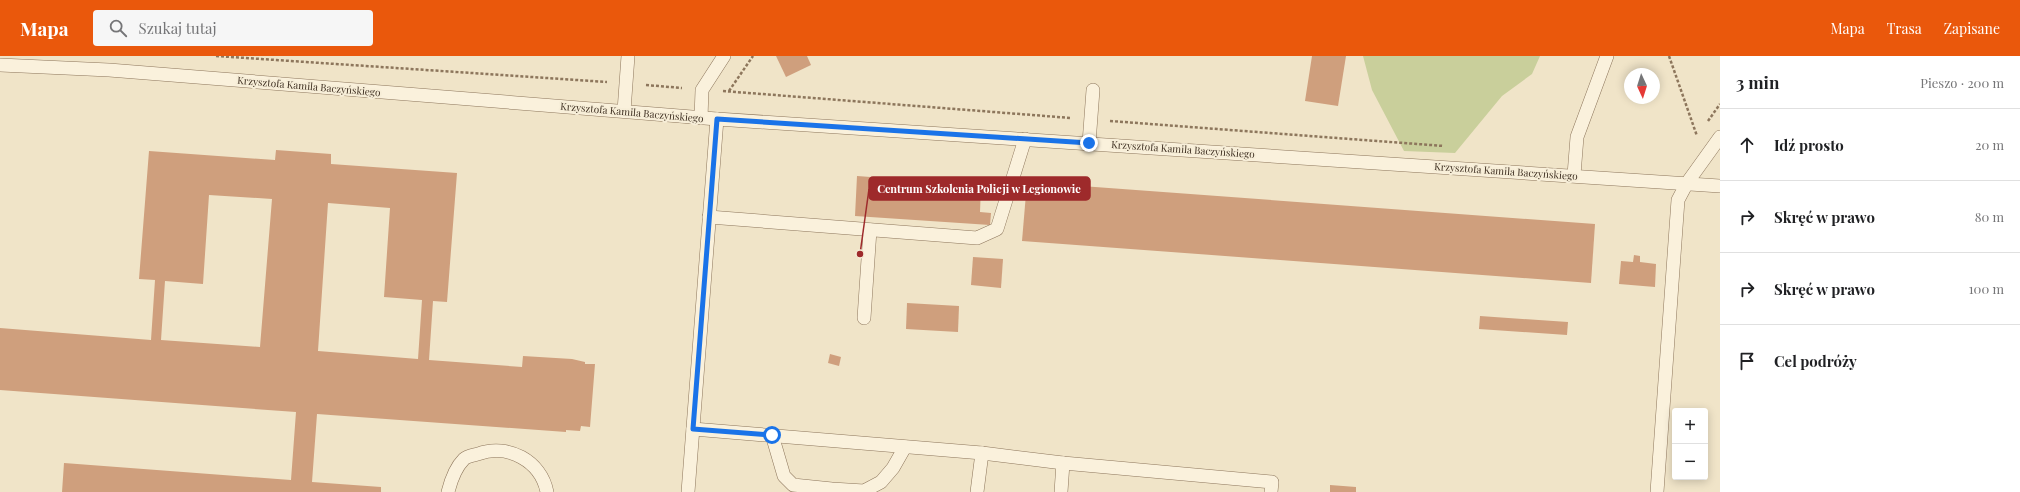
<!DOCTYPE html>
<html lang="pl">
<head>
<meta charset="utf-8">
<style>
  :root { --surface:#fff; --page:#f6f6f6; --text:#202124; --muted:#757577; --line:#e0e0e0; --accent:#ea580c }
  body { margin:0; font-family:"Playfair Display",serif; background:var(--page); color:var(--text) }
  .controls { position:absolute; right:12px; bottom:12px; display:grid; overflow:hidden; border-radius:4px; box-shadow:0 2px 10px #0003 }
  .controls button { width:36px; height:36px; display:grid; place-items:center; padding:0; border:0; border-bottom:1px solid var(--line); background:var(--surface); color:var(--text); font:20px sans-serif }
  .compass { position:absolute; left:1624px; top:12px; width:36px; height:36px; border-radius:50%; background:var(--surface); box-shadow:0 2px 10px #0003; rotate:176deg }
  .stop { position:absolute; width:12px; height:12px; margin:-9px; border:3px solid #1a73e8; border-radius:50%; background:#fff }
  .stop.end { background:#1a73e8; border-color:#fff; box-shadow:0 1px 4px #0008 }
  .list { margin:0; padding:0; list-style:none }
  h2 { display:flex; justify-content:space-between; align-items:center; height:52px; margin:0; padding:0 16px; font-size:17px }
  h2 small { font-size:13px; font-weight:400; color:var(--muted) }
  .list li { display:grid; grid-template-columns:26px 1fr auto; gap:12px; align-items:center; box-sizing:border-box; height:72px; padding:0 16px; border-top:1px solid var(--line) }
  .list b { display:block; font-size:15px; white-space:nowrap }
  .list em { font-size:13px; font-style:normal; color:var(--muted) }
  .icon { flex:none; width:22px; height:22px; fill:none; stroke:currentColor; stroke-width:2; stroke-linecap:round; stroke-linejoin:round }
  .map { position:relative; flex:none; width:1720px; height:436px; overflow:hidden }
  header { display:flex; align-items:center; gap:24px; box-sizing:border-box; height:56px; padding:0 20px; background:var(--accent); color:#fff }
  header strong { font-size:19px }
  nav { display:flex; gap:22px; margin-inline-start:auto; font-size:14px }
  .search { width:280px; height:36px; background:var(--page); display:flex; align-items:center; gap:10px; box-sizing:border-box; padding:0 14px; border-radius:4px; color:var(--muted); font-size:15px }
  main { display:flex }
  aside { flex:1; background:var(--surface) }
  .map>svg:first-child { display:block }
</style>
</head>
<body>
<header>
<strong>Mapa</strong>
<div class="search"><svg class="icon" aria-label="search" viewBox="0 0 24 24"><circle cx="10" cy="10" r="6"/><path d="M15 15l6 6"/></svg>Szukaj tutaj</div>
<nav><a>Mapa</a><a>Trasa</a><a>Zapisane</a></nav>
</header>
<main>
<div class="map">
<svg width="1720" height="436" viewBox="0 0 1720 436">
  <rect width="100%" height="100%" fill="#f0e4c8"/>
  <path fill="#c9cf9b" d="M1363 0H1540L1532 18 1502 40 1455 97 1404 95 1372 34Z"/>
  <g fill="#cf9f7d" fill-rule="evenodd">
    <path d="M776 0H807L811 9 786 21Z"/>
    <path d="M1312 0H1346L1338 50 1305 45Z"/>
    <path d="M276 94 331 98V108L457 117 447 246 433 245 429 304 522 311 523 300 572 303 585 306V308H595L590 371 581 370 580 375 566 374V376L317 358 312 426 381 431V436H62L64 407 291 424 296 356 0 334V272L151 284 155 224 139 223 149 95 275 104ZM209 139 272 143 260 291 161 284 165 225 203 228ZM328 147 390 152 384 241 422 244 418 303 318 295Z"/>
    <path d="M857 120 981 129 980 156 991 157 990 169 855 160Z"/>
    <path d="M1027 126 1595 168 1591 227 1022 185Z"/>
    <path d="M1634 199 1640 200V206L1656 208 1655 231 1619 228 1621 205 1633 206Z"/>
    <path d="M973 201 1003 203 1001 232 971 229Z"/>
    <path d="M907 247 959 250 958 276 906 273Z"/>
    <path d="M1480 260 1568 266 1567 279 1479 273Z"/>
    <path d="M830 298 841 301 839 310 828 307Z"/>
    <path d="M1330 429 1356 431V436H1330Z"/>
  </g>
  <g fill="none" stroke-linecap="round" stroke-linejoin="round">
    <g stroke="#8d765c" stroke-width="14">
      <g id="service">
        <path d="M0 9 109 14 717 63 1720 130"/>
        <path d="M624 55 628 0"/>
        <path d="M701 62 702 34 724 0"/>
        <path d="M1089 87 1093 34"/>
        <path d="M1574 119 1577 81 1607 0"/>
        <path d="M709 161 977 182 997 173 1025 83"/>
        <path d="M864 262 870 174"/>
        <path d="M693 373 982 397 1063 407 1061 436"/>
        <path d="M772 379 784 420 793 429 832 433 864 435 881 426 893 412 905 391"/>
        <path d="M1063 407 1272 426 1271 436"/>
        <path d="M448 436C451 424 455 412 464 403 467 400 474 399 478 398 508 387 541 405 547 436"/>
        <path d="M688 436 717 63"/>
        <path d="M977 436 982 397"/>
        <path d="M1657 436 1678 144 1687 127 1720 81"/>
      </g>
    </g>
    <g stroke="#8d765c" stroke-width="2.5" stroke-dasharray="3 2" stroke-linecap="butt">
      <path d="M216 0 607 26"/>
      <path d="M1669 0 1697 80"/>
      <path d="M646 29 682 32"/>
      <path d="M723 35 1071 62"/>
      <path d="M729 35 753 0"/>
      <path d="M1110 65 1444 90"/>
      <path d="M1708 65 1720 48"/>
    </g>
    <use href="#service" stroke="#faf1dc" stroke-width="13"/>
  </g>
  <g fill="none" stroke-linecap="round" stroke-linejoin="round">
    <path stroke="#1a73e8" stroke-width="5" d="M772 379 693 373 717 63 1089 87"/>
  </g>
  <g text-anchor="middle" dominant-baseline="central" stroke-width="4" stroke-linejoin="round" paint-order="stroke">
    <g font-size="10" fill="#3d2e20" stroke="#f7eed8">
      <text transform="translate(309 30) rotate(5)">Krzysztofa Kamila Baczyńskiego</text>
      <text transform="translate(632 56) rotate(5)">Krzysztofa Kamila Baczyńskiego</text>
      <text transform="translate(1183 93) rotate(4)">Krzysztofa Kamila Baczyńskiego</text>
      <text transform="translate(1506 115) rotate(4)">Krzysztofa Kamila Baczyńskiego</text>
    </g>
  </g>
  <path fill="none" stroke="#9e2a2b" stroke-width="1.5" d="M860 198L869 133"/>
  <circle fill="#9e2a2b" stroke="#f7eed8" stroke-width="1.5" cx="860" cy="198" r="4"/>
  <rect fill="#9e2a2b" stroke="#9e2a2b" stroke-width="1.5" x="869" y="121" width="221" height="23" rx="4"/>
  <g font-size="11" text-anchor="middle" font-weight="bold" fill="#fff">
    <text x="979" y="137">Centrum Szkolenia Policji w Legionowie</text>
  </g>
</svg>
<div class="controls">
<button>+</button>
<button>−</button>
</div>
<svg class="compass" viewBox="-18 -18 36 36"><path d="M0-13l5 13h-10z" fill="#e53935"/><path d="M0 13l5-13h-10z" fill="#757577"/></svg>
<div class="stop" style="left:772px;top:379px"></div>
<div class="stop end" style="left:1089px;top:87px"></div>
</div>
<aside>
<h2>3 min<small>Pieszo · 200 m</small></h2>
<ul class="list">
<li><svg class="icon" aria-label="ahead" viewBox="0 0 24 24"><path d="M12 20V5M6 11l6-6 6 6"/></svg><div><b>Idź prosto</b></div><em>20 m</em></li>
<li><svg class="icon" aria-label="right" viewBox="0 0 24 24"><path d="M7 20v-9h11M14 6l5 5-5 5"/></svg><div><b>Skręć w prawo</b></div><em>80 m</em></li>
<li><svg class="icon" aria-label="right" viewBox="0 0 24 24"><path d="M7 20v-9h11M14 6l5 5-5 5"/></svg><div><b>Skręć w prawo</b></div><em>100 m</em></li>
<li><svg class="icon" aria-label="arrive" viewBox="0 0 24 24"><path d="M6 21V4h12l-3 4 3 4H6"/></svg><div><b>Cel podróży</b></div></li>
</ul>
</aside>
</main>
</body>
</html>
